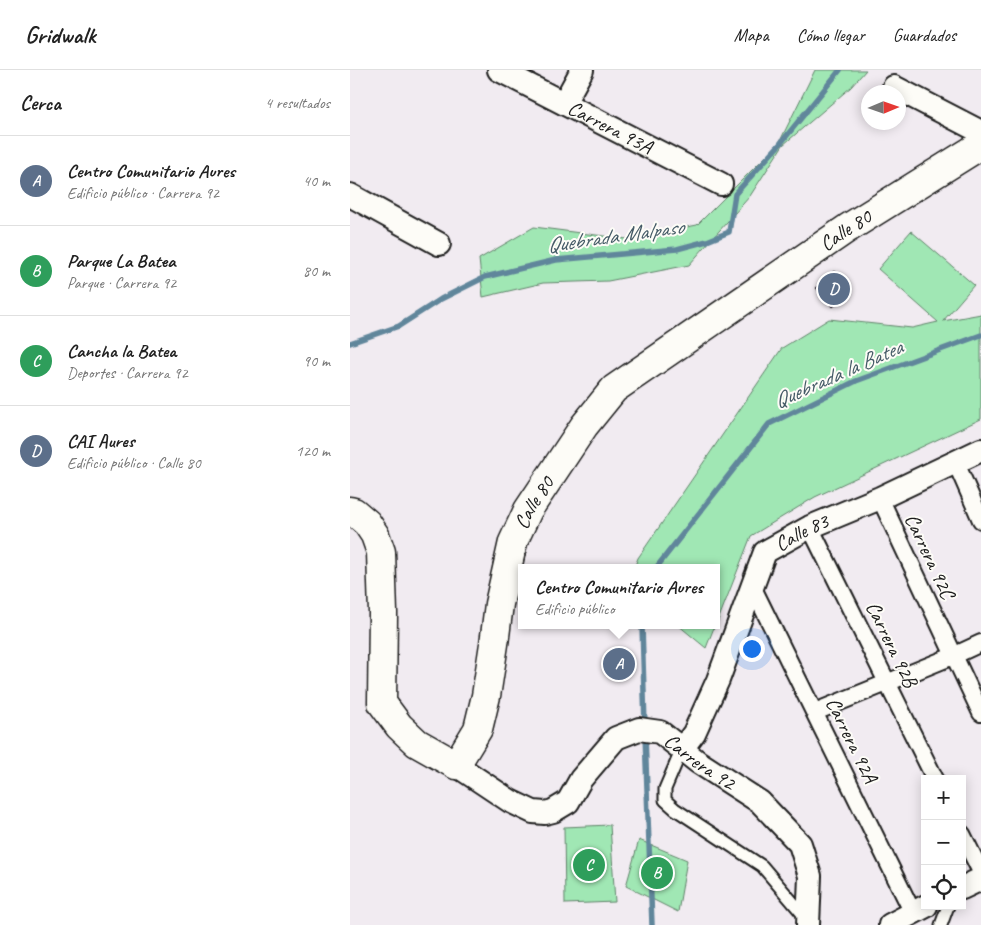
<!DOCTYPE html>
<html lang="es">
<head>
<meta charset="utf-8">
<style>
  :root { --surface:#fff; --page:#f2f2f2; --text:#222; --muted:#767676; --line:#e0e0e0; --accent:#2563eb }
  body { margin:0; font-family:Caveat,sans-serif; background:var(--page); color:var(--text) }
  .controls { position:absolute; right:15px; bottom:15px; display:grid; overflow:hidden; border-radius:0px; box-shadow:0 2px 12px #0003 }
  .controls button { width:45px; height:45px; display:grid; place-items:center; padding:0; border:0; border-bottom:1px solid var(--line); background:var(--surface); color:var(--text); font:25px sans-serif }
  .compass { position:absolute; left:511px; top:15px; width:45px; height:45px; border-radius:50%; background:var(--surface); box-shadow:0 2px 12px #0003; rotate:88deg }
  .you { position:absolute; left:401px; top:578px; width:18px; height:18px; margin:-12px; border:4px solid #fff; border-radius:50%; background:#1a73e8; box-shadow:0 0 0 8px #1a73e833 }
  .badge { display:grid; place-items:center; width:32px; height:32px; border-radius:50%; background:var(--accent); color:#fff; font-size:16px; font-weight:700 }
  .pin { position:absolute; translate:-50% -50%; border:2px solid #fff; box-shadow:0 1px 5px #0006 }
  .popup { position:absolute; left:168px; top:494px; width:202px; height:65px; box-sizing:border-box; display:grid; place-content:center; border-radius:0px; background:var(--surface); filter:drop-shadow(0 1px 4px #0005); font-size:16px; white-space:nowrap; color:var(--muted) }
  .popup b { font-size:19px; color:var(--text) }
  .popup::after { content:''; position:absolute; left:50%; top:100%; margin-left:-10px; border:10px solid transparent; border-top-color:var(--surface) }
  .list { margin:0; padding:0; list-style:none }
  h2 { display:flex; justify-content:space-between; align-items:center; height:65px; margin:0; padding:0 20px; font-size:21px }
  h2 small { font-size:16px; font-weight:400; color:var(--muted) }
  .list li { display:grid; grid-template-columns:32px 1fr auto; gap:15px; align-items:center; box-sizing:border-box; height:90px; padding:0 20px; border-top:1px solid var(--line) }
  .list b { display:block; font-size:19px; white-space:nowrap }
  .list p { margin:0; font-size:16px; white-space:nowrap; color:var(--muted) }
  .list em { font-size:16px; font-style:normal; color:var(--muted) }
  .icon { flex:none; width:28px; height:28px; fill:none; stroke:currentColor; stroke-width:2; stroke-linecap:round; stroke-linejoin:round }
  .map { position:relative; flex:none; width:631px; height:855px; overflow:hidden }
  header { display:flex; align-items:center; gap:30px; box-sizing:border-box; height:70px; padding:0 25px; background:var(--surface); border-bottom:1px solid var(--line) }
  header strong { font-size:24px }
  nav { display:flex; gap:28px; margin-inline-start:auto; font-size:18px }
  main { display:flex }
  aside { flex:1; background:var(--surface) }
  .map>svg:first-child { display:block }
</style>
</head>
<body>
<header>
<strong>Gridwalk</strong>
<nav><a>Mapa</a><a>Cómo llegar</a><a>Guardados</a></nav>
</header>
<main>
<aside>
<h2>Cerca<small>4 resultados</small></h2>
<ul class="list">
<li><span class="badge" style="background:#5c6f8a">A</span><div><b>Centro Comunitario Aures</b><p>Edificio público · Carrera 92</p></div><em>40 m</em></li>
<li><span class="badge" style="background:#2e9e5b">B</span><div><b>Parque La Batea</b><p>Parque · Carrera 92</p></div><em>80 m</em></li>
<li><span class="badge" style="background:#2e9e5b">C</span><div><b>Cancha la Batea</b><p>Deportes · Carrera 92</p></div><em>90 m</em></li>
<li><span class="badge" style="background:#5c6f8a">D</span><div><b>CAI Aures</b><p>Edificio público · Calle 80</p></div><em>120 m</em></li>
</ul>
</aside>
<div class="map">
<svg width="631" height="855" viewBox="0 0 631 855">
  <rect width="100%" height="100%" fill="#f1ebf1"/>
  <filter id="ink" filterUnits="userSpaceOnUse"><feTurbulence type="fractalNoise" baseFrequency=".02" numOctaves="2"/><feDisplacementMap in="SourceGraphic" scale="10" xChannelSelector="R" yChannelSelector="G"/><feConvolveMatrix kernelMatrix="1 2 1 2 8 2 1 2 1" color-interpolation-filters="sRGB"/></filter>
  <g filter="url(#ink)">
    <g fill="#a0e7b4" stroke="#5e8268">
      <path d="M465 0H516L501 17 433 75 400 126 339 195 258 211 193 213 133 227 129 189 184 157 277 169 347 155 429 73Z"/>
      <path d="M561 161 624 215 593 251 631 244V349L465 427 401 466 367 553 366 498H284L288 488 432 278 479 249 562 258 588 252 528 199Z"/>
      <path d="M328 555H365L356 578Z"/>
      <path d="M260 755 265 832 215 834 214 757Z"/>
      <path d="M289 770 337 790 328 842 276 816Z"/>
    </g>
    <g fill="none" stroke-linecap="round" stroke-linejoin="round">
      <g stroke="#61869b" stroke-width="5.5">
        <path d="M0 273 49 256 91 229 135 207 206 190 327 179 357 171 379 162 385 124 430 74 490 0"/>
        <path d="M306 498 419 354 506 311 631 265"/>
        <path d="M292 555 295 656"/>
        <path d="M295 665 302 855"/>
      </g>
    </g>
    <path fill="#c0a9d8" stroke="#1c1c1c" d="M484 201 501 221 483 237 466 218Z"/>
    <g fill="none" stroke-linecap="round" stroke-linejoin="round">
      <g stroke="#1c1c1c" stroke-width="15">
        <g id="service">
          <path d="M332 679 315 719V730L325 739 412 796 457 849"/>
          <path d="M591 855 598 836"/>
        </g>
      </g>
      <g stroke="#1c1c1c" stroke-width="20">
        <g id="pedestrian">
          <path d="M606 393 631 450"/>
          <path d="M530 428 631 643"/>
          <path d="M460 457 585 709"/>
          <path d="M402 516 563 843"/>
          <path d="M465 642 603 586 631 573"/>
          <path d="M612 764 631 802"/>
        </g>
      </g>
      <g stroke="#1c1c1c" stroke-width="26">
        <g id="minor">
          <path id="s1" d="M149 0 371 114"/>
          <path d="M544 17 631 62"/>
          <path d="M214 33 232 0"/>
          <path d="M0 125 89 174"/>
          <path id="s2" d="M332 679 344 663 368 610 415 482 460 457 530 428 631 380"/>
          <path id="s3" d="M106 695 160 731 183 742 195 743 203 741 218 732 231 709 266 668 289 659 310 662 348 692 410 732 450 774 460 806 458 855"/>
          <path d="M612 818 631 809"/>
          <path d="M540 855 576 836"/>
        </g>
      </g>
      <g stroke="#1c1c1c" stroke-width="31">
        <g id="tertiary">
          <path id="s4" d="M0 441 4 442 17 453 25 465 31 482 33 543 32 633 49 656 67 673 106 695 128 659 136 626 144 574 149 534 163 472 178 440 234 356 264 319 498 158 631 75"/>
        </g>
      </g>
      <use href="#service" stroke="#fdfcf7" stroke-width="11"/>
      <use href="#pedestrian" stroke="#fdfcf7" stroke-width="16"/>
      <use href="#minor" stroke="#fdfcf7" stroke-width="22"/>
      <use href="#tertiary" stroke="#fdfcf7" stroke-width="28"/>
    </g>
  </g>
  <g text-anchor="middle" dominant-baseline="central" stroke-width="4" stroke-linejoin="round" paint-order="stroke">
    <g font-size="21" fill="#1c1c1c" stroke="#fdfcf7">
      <text stroke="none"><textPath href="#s1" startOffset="125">Carrera 93A</textPath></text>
      <text stroke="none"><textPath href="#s4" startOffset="1000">Calle 80</textPath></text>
      <text stroke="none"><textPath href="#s4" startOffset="580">Calle 80</textPath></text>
      <text stroke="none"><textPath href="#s2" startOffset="256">Calle 83</textPath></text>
      <text transform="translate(580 486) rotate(65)">Carrera 92C</text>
      <text transform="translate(542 574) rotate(64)">Carrera 92B</text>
      <text transform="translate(502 670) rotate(64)">Carrera 92A</text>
      <text stroke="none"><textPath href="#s3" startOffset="304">Carrera 92</textPath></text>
    </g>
    <g font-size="22" font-style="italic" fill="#445a66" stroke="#fdfcf7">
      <text transform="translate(265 166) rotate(-8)">Quebrada Malpaso</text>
      <text transform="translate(488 304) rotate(-24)">Quebrada la Batea</text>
    </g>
  </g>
</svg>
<div class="controls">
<button>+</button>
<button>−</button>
<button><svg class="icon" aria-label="locate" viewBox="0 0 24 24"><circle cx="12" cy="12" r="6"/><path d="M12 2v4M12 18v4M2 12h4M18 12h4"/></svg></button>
</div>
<svg class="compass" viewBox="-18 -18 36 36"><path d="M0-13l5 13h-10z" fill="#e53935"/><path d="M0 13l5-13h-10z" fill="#767676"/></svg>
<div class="you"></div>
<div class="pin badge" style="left:269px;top:594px;background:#5c6f8a">A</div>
<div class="popup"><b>Centro Comunitario Aures</b>Edificio público</div>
<div class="pin badge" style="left:307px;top:803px;background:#2e9e5b">B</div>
<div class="pin badge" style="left:239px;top:795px;background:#2e9e5b">C</div>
<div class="pin badge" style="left:484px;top:219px;background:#5c6f8a">D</div>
</div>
</main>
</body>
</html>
